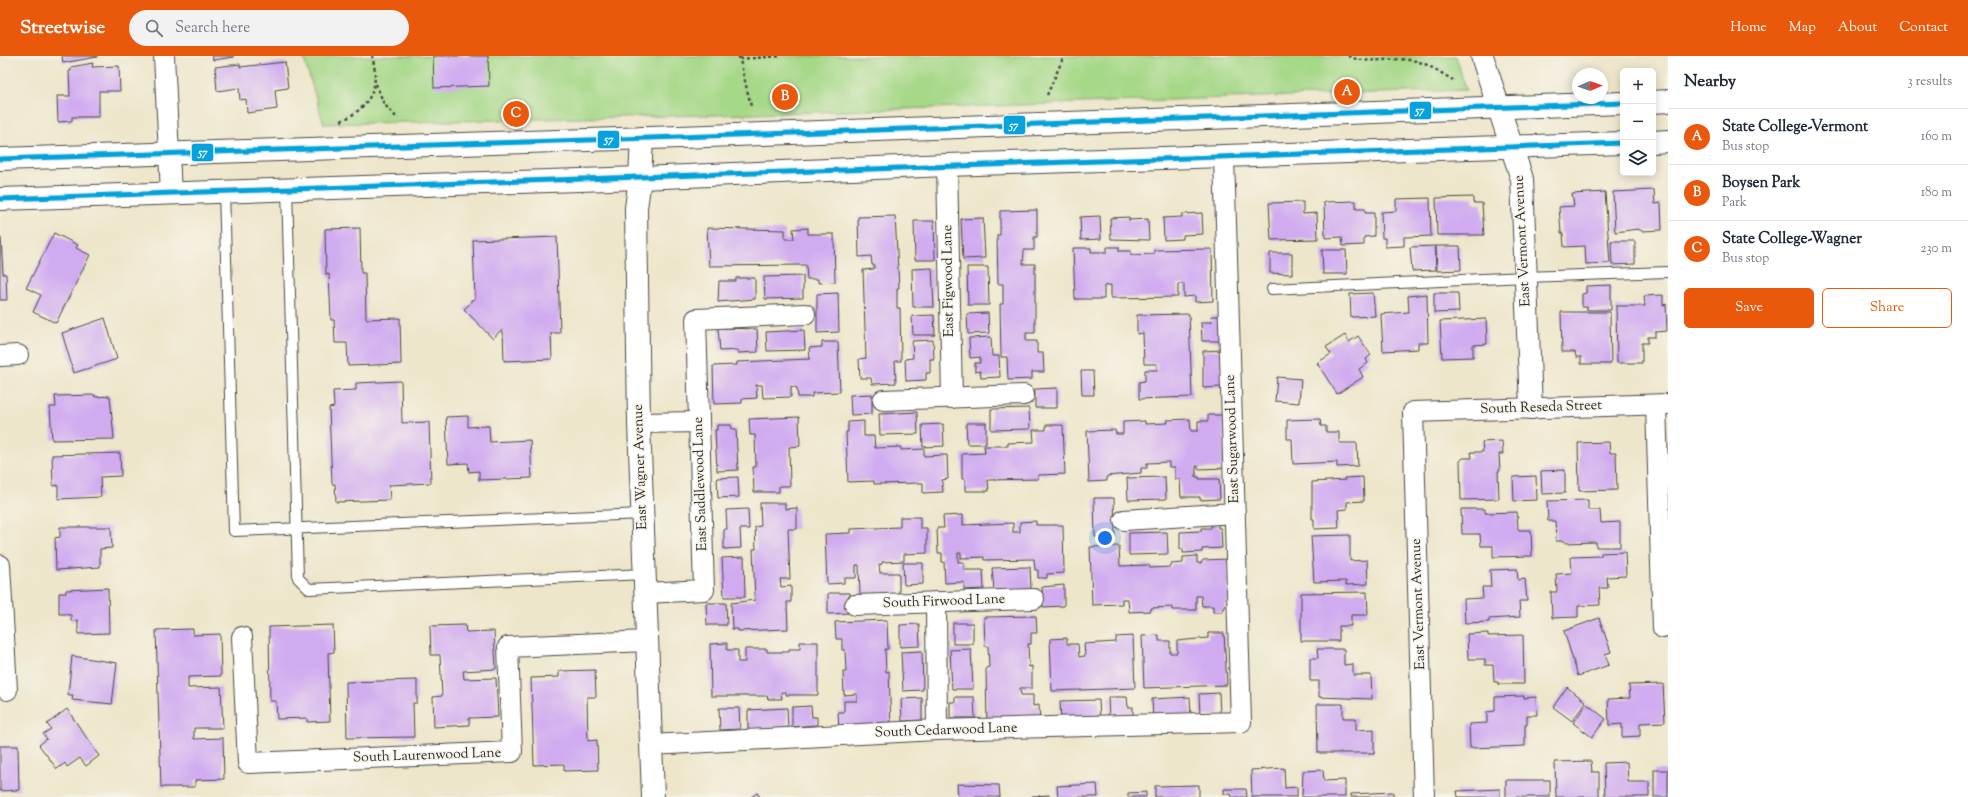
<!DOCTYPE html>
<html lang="en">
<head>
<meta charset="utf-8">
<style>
  :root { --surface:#fff; --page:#f2f2f3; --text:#1f2937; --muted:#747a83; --line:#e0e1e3; --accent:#ea580c }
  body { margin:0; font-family:"Sorts Mill Goudy",serif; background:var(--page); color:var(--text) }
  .controls { position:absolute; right:12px; top:12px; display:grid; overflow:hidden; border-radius:6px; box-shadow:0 2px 10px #0003 }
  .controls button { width:36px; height:36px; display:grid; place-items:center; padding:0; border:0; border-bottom:1px solid var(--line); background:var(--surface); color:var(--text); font:20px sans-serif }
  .compass { position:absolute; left:1572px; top:12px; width:36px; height:36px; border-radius:50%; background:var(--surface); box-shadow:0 2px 10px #0003; rotate:88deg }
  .you { position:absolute; left:1105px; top:482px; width:14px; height:14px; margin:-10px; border:3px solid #fff; border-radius:50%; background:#1a73e8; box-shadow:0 0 0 6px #1a73e833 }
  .badge { display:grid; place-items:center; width:26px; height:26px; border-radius:50%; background:var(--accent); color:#fff; font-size:13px; font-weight:700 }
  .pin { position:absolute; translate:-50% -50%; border:2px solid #fff; box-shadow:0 1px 4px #0006 }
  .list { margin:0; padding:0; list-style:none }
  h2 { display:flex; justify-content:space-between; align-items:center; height:52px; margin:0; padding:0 16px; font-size:17px }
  h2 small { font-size:13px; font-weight:400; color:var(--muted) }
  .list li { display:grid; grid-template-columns:26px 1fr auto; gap:12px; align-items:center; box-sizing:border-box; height:56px; padding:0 16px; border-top:1px solid var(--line) }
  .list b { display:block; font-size:15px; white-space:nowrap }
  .list p { margin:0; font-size:13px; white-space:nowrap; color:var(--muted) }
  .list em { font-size:13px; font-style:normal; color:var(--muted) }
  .actions { display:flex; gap:8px; padding:12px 16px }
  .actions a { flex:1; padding:9px 0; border:1px solid var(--accent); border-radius:6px; text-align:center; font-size:14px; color:var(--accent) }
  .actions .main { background:var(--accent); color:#fff }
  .icon { flex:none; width:22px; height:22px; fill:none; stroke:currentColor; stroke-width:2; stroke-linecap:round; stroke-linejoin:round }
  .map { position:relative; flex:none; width:1668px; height:741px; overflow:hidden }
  header { display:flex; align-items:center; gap:24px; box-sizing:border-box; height:56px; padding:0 20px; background:var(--accent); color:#fff }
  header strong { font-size:19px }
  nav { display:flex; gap:22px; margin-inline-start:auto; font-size:14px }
  .search { width:280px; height:36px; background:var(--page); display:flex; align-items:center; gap:10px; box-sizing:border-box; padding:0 14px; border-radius:22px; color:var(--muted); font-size:15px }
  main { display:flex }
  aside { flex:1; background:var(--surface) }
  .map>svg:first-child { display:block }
</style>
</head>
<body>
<header>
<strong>Streetwise</strong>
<div class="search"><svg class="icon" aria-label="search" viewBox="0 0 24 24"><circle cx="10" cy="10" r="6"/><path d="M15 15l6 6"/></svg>Search here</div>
<nav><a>Home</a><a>Map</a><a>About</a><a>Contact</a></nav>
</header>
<main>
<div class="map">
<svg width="1668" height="741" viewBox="0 0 1668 741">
  <rect width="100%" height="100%" fill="#f7f3e8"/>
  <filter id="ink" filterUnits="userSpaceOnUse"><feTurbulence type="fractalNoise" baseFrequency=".025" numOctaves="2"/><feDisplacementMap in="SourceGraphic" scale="8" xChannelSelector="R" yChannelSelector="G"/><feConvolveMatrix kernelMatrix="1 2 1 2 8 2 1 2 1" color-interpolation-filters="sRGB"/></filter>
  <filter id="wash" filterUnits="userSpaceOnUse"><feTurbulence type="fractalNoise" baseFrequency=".012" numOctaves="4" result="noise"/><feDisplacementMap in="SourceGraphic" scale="16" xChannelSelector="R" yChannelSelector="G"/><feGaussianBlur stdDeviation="0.9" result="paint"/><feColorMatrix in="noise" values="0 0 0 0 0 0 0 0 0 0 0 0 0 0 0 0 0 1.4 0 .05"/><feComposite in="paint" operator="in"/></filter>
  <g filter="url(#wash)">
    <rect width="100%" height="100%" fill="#ede6ca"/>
    <path fill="#a5d887" stroke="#688259" d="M303 0H1456L1466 34 754 58 324 68Z"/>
    <g id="blocks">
      <g fill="#d0abf0">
        <path d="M62 0H97V1L63 7Z"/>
        <path d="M212 0H233L234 1 213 4Z"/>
        <path d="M433 0H488L489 30 434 32Z"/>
        <path d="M285 6 288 32 275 34 277 53 247 57 246 43 240 44 239 32 217 35 215 11 240 8V11Z"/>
        <path d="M93 7 92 11 119 10 120 35H99V61H72V65L58 66 57 40H70L69 15H71V11Z"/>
        <path d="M1654 134 1655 148 1661 147 1662 174 1642 175 1638 173 1615 176 1613 136Z"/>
        <path d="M1605 136 1610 207 1586 208 1585 190 1564 191 1563 177H1561L1559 151 1574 150 1572 138Z"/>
        <path d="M1473 141V147H1482L1484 179H1437L1436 142Z"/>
        <path d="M1430 142 1431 180 1404 181V190L1385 191V182H1382L1381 156 1396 155V143Z"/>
        <path d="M1356 145V153H1365V157H1374V180L1364 181V189L1343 190 1342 181 1325 182 1324 146Z"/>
        <path d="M1303 146V158L1317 157 1318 183 1271 184 1269 147Z"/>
        <path d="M1037 154V181H1034V194H1024L1023 208H1035V277H1026V285H1037V297H1043L1044 316H1032V323L1008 324 1007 301H1001L1000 248H1003V228H998L997 179H1000V155Z"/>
        <path d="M1202 157 1203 178 1183 179V183L1164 184 1163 162 1182 161V158Z"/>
        <path d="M895 160 899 232H897V252H900L901 305H895L896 327 872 328 871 322H860L859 303 866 302 863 214 874 213V209H872L871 200 859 201 858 161Z"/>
        <path d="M1100 160 1101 183 1081 184 1080 161Z"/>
        <path d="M1129 161V164L1148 163 1149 184 1111 183 1110 162Z"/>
        <path d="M983 162 985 202 963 203 961 163Z"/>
        <path d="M914 165H934L935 204H915Z"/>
        <path d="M360 172 361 217H365L366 263 400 262 401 308 348 310 347 287H335L334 264H331L329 218 326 219 325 173Z"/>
        <path d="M707 172 785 174V183H794L793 173 808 172V178H834L835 226 818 227V223H807L806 209 709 210Z"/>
        <path d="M54 177 78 189 76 192 90 199 56 267 33 256 41 239 26 232Z"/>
        <path d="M557 181 560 277H551L552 303 504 305 503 275H500L493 283 464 253 471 247V244L475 243 473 184Z"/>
        <path d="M0 182H1L3 218H6L7 244H0Z"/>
        <path d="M1611 185H1635V208L1612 209Z"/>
        <path d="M1435 190 1436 214 1412 215 1410 191Z"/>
        <path d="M1436 190H1460L1461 214 1437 215Z"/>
        <path d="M1107 191H1119V195H1131V199L1154 198V194L1212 193 1213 245 1195 246V240L1184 241V228H1178V241L1111 242V229L1104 230V243H1075L1073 192H1091V196H1107Z"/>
        <path d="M1322 194H1346L1347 218H1323Z"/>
        <path d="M1270 197H1292V218L1270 217Z"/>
        <path d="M967 211H988L989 249H968Z"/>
        <path d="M932 212 934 251H913L912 213Z"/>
        <path d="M803 220V242L765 243 764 221Z"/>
        <path d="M736 222H755V243L718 246 719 225H736Z"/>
        <path d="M1611 229V254H1587V251H1582V238L1586 237V230Z"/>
        <path d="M838 237 839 276 817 277V238Z"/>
        <path d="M1373 237 1375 260 1351 261 1350 238Z"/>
        <path d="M1434 237H1458L1459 256 1434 257Z"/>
        <path d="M1427 238 1428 287H1418V293L1383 295 1381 258 1409 256 1408 240Z"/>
        <path d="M1663 239V249L1666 248 1667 275 1655 276V281H1648V287H1642V307H1617L1616 250H1645L1644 240Z"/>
        <path d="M1561 256H1610L1611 308H1581V301H1576L1575 296H1562Z"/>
        <path d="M988 257 989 277 968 278 967 258Z"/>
        <path d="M1189 258 1192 341 1139 343V326L1145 325V314H1157V308H1144L1143 277 1137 278V259Z"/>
        <path d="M934 259 935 279H913L912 260Z"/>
        <path d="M1211 260H1222L1223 285H1202L1201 266H1212Z"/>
        <path d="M105 262 117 303 74 317 62 277Z"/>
        <path d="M1486 263 1487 288 1473 289V301L1442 302 1440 265Z"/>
        <path d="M718 272 757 273 758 296 738 297V294L720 295Z"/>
        <path d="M804 274 805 294 767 295 766 276Z"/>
        <path d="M1345 279 1349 286 1358 280 1371 299 1366 303 1368 307 1359 313 1363 321 1337 338 1317 307 1331 298 1326 291Z"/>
        <path d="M991 281 992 300H999L1000 321 981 322 980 315 975 316V307H980V301L970 302 969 282Z"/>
        <path d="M933 284 934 303H930V317H926V324L906 325 905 303 913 302 912 285Z"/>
        <path d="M822 286H838L840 336 812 337V341H798L797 332 791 330V341L763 342 762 329H756L757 342 742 343V347L714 348 713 310 737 309V306L810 303 809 292 822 291Z"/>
        <path d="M1221 294 1222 331 1203 332V295Z"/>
        <path d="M1081 315H1093L1094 339H1082Z"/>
        <path d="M1277 321 1301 323 1299 347 1275 345Z"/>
        <path d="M401 325 402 367 429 366 431 427 389 429 390 444 336 446 335 428H332L329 352 334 351 333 335 356 334V327Z"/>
        <path d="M1057 332V352H1035V333Z"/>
        <path d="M872 338V358L851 359 850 339Z"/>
        <path d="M95 339V341L110 340 114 383 52 384 50 351H56L55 340Z"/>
        <path d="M1029 352 1030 373 991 374V353Z"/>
        <path d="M917 356 918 378 880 379 879 358Z"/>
        <path d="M1208 359H1224L1226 412 1198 413V410H1196V421H1199V423H1219L1220 443 1200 444V441H1181L1180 423H1175V411H1169V406L1147 407V412H1141V417L1107 420V425L1089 426 1087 375 1115 374 1116 378H1123V366L1145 365V368L1168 367 1167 364 1190 363 1191 375H1198V365H1208Z"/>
        <path d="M468 360V371L489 370 490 386 530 384 532 422 479 424V415L469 416 468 407 448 408 446 361Z"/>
        <path d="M799 361 800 390 789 391 790 430H779V436H754L753 411H756L755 379H750L749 363Z"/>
        <path d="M1320 363 1321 370H1326V376H1339V387H1357L1358 410 1337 411V406L1293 408 1292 383H1287V364Z"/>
        <path d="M864 365V380H874L875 392 901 391V394L924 393V400L947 399 948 423 942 424 943 436 923 437V427L874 428V425L848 426 846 376H848V366Z"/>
        <path d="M966 367H986V388H967Z"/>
        <path d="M943 368 944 390 923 391 922 369Z"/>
        <path d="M717 369H731L732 373H736L738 414 717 415 715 374H717Z"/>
        <path d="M1046 369H1063L1065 418 1038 419V423L988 424 989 435H965V423H962V398L985 397 984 390H1008V387L1034 386 1033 374H1046Z"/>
        <path d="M1502 385 1503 398H1499L1500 415H1498L1499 443 1461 444 1460 405 1463 402H1472L1471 396H1483L1482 386Z"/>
        <path d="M1609 386 1610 397H1616L1617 434 1579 435 1578 387Z"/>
        <path d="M120 397 121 420 100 421 101 441 58 443V429L53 430 52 399Z"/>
        <path d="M1565 414V437L1542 438 1541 415Z"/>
        <path d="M1536 420 1537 444 1514 445 1513 421Z"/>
        <path d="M738 421 739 441 718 442 717 422Z"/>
        <path d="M1165 421 1166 443 1128 444 1127 422Z"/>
        <path d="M1363 421 1364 445 1347 446V453L1338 454 1339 472 1314 473V463H1312V426L1345 424 1344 422Z"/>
        <path d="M1094 442H1114L1115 481H1095Z"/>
        <path d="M1588 444V454H1600L1601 467 1620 466V491H1596V486L1565 487V485H1556L1555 465H1548L1547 445Z"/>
        <path d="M760 447H785V453L797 452V473H788L790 523H780L781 531 791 530V546H787L788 573 738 575V573H732L731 547 755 544 753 493H756L755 471 761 470Z"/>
        <path d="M748 453 749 473H740L741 492 724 493V473H727L726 454Z"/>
        <path d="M1461 453H1485V457L1517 456 1518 474H1531L1532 500 1493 501V490H1481L1480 478H1462Z"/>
        <path d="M963 459V469L1013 467V476H1020V466L1036 465V469H1063L1064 517 1047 518V522H1038V514H1035L1034 503 984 504V501L961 502V497H958V506H964V514H983L984 533 964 534V526L945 527 944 506H942V497H938L937 472H944L943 460Z"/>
        <path d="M900 461H920V472H927V497L904 498V505L882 506V508L879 509 880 517H899V538L860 540 859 509H856V522H844V527L827 528 825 478 851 477V473L900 471Z"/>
        <path d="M1211 467H1218V472H1221L1222 492 1202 493V496L1183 497V493H1180V476L1201 475V472H1211Z"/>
        <path d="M60 471H111L112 492 100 493V511L56 514 55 482 60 481Z"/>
        <path d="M1167 476 1168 498 1129 499V477Z"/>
        <path d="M1350 479V505L1367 504 1368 528 1346 529V525L1314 526 1311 480Z"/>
        <path d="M1119 490 1120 510 1149 509 1150 512 1171 511V508L1183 507V501L1197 500V507H1201L1203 504 1228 503 1229 544 1222 556H1213V550H1202L1201 540H1196V554H1173V551L1151 552V555L1129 556 1128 543H1122V548L1092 549 1090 491Z"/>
        <path d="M1625 496 1626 520 1607 521 1608 532H1599L1600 549 1578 550V561L1552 562 1551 536H1557L1556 518 1572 517 1571 501 1601 500V497Z"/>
        <path d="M744 501 745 541H724L722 502Z"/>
        <path d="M903 507H923V528L904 529Z"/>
        <path d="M1030 511 1031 533 994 535 992 512Z"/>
        <path d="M1517 513 1518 524 1525 523 1527 545H1519L1520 561 1489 563V566L1465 567 1464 543 1483 542 1482 531H1491L1490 514Z"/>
        <path d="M1064 529V550L1043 551 1042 531Z"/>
        <path d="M108 532 109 577 78 578V564L71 565V559H67V558H59V537H66V534Z"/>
        <path d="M1367 536 1368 559H1351V570H1339V585H1301V537Z"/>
        <path d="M828 537H850V557L828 558Z"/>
        <path d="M706 547H726L727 569H707Z"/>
        <path d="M1036 560 1037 577H1031V588H1028L1029 611 1032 610V632H1020L1021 639H1033V650L1039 649 1040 667 987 668 986 612 989 611 988 590H985L984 561Z"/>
        <path d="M1599 562 1611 596 1605 598 1609 609 1578 620 1564 575Z"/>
        <path d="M887 564 888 593H885L886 616 889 615 891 672 839 674 838 656H844V645H857V638L844 639 843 616H846L845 594H842V583H836L835 566Z"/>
        <rect x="953" y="567" width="20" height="21"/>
        <path d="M919 568 920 590 900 591V569Z"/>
        <path d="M333 569 334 596 328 597 330 665 307 666V662L277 663 276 645H270L269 571Z"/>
        <path d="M465 569 466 576 494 575 496 613 463 615 464 623 496 622 498 661 469 662V669L434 671 433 641 442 640 440 599H431L430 570Z"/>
        <path d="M193 573V579L220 578 221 620 188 621V632L221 631 223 672H194V683L223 682 224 723 195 724V731H161L156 574Z"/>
        <path d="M1208 577H1224L1227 629 1144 632 1142 580 1159 579V585H1170V597H1177V585L1208 582Z"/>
        <path d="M1488 577V580L1523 579 1524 628H1498V626H1494L1493 609H1485V603H1468L1467 578Z"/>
        <path d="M1133 580 1135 632 1052 635 1050 583 1067 582V588H1078L1079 601 1085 600 1084 588 1116 586V581Z"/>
        <path d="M800 586H818V639H786V636H781L782 643H768L767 640H711L710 588 727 587V594H738V606H745V593H767V596H789V593H800Z"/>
        <path d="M971 593 973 633H952L950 594Z"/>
        <path d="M1317 593H1344V609L1353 608V619H1371L1372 643 1319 641V625H1310V602H1318Z"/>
        <path d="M922 595 923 634 903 635 901 596Z"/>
        <path d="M72 600 117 607 112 648 72 644 73 639H68Z"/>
        <path d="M595 614 596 641H587L588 685 597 684 598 714 564 715V708L534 709 531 622 559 621V615Z"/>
        <path d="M417 624V647H413L414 681 347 682 346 626Z"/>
        <path d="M1663 628 1665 666 1640 667V680L1622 681V668L1609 669 1608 643 1630 642 1629 629Z"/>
        <path d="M1567 631 1586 646 1572 665 1553 651Z"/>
        <path d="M1219 637 1220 659 1200 660 1199 638Z"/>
        <path d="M1524 640V642L1536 641 1537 659H1527V669H1525V690L1470 692 1469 668 1487 667V656L1495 655V641Z"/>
        <path d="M955 641H974L975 662H950V646H955Z"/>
        <path d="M1108 641H1127L1128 651H1133V660L1109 663Z"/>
        <path d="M1190 641 1191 661 1153 663 1152 643Z"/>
        <path d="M922 642V664L902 665 901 643Z"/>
        <path d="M1099 644 1100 664 1061 666 1060 645Z"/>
        <path d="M1317 648H1343V662H1356V674L1374 673V697H1318Z"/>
        <path d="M1587 648 1606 663 1592 681 1573 667Z"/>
        <path d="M811 650 812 661H817V669L792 671V651Z"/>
        <path d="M719 652H739L740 673 720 674Z"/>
        <path d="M787 652 788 673 748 674V654Z"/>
        <path d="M67 653 99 700 86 710 80 702 67 711 65 707 57 713 39 689 47 683 43 678 51 673 47 668Z"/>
        <path d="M0 690H18L19 734 0 735Z"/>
        <path d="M1591 705 1592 716H1599V741H1556L1555 706Z"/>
        <path d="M1627 706 1628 726H1649V741H1605L1604 707Z"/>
        <path d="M1284 712 1285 732 1297 731V741H1252L1251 714Z"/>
        <path d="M1323 714 1324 725 1345 724V741H1302L1303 715Z"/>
        <rect x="1654" y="714" width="14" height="27"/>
        <rect x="1506" y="724" width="44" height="17"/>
        <path d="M957 728 999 729 1000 741H958Z"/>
        <path d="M1097 728 1098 741H1058L1057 730Z"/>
        <path d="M1199 729V741H1155V730Z"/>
        <path d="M1224 733H1246L1247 741H1232L1231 738H1224Z"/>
        <path d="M1500 733V741H1458L1457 735Z"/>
        <path d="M1146 736V741H1128V737Z"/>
        <path d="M1393 736V741H1351V738Z"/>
        <path d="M757 737 760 741H751Z"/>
        <path d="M1049 739V741H1032V740Z"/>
      </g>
    </g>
  </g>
  <g filter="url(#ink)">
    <use href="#blocks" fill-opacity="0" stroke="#484743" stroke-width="1"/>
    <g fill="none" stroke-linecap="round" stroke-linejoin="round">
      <g stroke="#484743" stroke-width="12">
        <g id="service">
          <path d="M287 133 298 522 309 533 645 518"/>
          <path d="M224 135 234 475 643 458"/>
          <path d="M1272 233 1525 221 1668 216"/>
        </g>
      </g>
      <g stroke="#484743" stroke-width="22">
        <g id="minor">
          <path d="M164 0 171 137"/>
          <path d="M947 109 952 342"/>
          <path d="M0 300 18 299"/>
          <path d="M883 344 1024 339"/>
          <path d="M1656 349 1663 572"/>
          <path d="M639 367 699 366"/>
          <path d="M1124 464 1235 457"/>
          <path d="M0 509 7 634"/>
          <path d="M645 537 704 534 696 263 805 258"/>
          <path d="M936 546 937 674"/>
          <path d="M855 549 1034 543"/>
          <path d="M242 581 248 707 512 696 508 591 647 585"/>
          <path d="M651 689 937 674 1241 666 1224 101"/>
          <path d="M1424 741 1413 356 1668 348"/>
        </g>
      </g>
      <g stroke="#484743" stroke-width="24">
        <g id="tertiary">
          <path d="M1482 0 1522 123 1531 352"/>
          <path d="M642 82 640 122 636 152 639 367 653 741"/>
        </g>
      </g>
      <g stroke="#484743" stroke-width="24">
        <g id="primary">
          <path d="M1653 46 1668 45"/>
          <path d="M1653 86 1668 85"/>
          <path d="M0 103 680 81 1623 47"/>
          <path d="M0 143 640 122 947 109 1623 87"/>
        </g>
      </g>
      <g stroke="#484743" stroke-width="2.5" stroke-dasharray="3 3" stroke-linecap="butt">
        <path d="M739 0 751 50"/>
        <path d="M1348 0C1368 9 1388 1 1409 4 1425 5 1439 16 1453 24"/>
        <path d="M740 3 782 0"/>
        <path d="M376 28 384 48 398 63"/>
        <path d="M1047 39 1064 0"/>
        <path d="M341 65C369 52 381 32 372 0"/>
      </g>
      <use href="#service" stroke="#fff" stroke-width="10"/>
      <use href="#minor" stroke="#fff" stroke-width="20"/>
      <use href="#tertiary" stroke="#fff" stroke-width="22"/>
      <use href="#primary" stroke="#fff" stroke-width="22"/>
      <g stroke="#f7f3e8" stroke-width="8">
        <g id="bus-1">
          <path d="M0 103 680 81 1623 47"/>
          <path d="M0 143 1623 87"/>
        </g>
      </g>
      <use href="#bus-1" stroke="#04a2de" stroke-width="5"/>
    </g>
  </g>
  <g text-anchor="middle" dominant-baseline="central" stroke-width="3" stroke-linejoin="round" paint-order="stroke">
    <g font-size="14" fill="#2b2b2b" stroke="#f7f3e8">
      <text transform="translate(1523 185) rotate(-93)">East Vermont Avenue</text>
      <text transform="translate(949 225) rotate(-91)">East Figwood Lane</text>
      <text transform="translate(1541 352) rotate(-2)">South Reseda Street</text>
      <text transform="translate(1233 383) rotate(-92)">East Sugarwood Lane</text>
      <text transform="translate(641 411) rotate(-92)">East Wagner Avenue</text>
      <text transform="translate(701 428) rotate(-92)">East Saddlewood Lane</text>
      <text transform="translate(944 546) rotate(-2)">South Firwood Lane</text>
      <text transform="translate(1419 548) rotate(-92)">East Vermont Avenue</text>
      <text transform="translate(946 675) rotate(-2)">South Cedarwood Lane</text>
      <text transform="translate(427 700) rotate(-2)">South Laurenwood Lane</text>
    </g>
  </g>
  <g stroke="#f7f3e8" stroke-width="1.5">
    <rect x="1409" y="45" width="23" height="19" rx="4" fill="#04a2de"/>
    <rect x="1003" y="59" width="23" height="20" rx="4" fill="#04a2de"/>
    <rect x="597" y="74" width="23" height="19" rx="4" fill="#04a2de"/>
    <rect x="191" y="87" width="23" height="19" rx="4" fill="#04a2de"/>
  </g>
  <g font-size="11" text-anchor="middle" font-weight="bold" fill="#fff">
    <text x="1420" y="58">57</text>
    <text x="1014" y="73">57</text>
    <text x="609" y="87">57</text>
    <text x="203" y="100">57</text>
  </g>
</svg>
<div class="controls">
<button>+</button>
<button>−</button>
<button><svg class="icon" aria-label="layers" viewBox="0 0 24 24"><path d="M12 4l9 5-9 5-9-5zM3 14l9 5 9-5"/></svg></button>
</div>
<svg class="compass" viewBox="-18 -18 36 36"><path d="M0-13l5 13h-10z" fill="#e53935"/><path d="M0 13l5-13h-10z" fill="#747a83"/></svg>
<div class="you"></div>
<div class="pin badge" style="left:1347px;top:36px">A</div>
<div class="pin badge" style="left:785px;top:41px">B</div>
<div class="pin badge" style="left:516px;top:58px">C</div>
</div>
<aside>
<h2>Nearby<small>3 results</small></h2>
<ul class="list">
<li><span class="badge">A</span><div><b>State College-Vermont</b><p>Bus stop</p></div><em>160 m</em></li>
<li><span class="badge">B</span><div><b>Boysen Park</b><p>Park</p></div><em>180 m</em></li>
<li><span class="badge">C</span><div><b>State College-Wagner</b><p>Bus stop</p></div><em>230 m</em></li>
</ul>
<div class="actions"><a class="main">Save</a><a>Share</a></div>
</aside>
</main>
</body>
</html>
